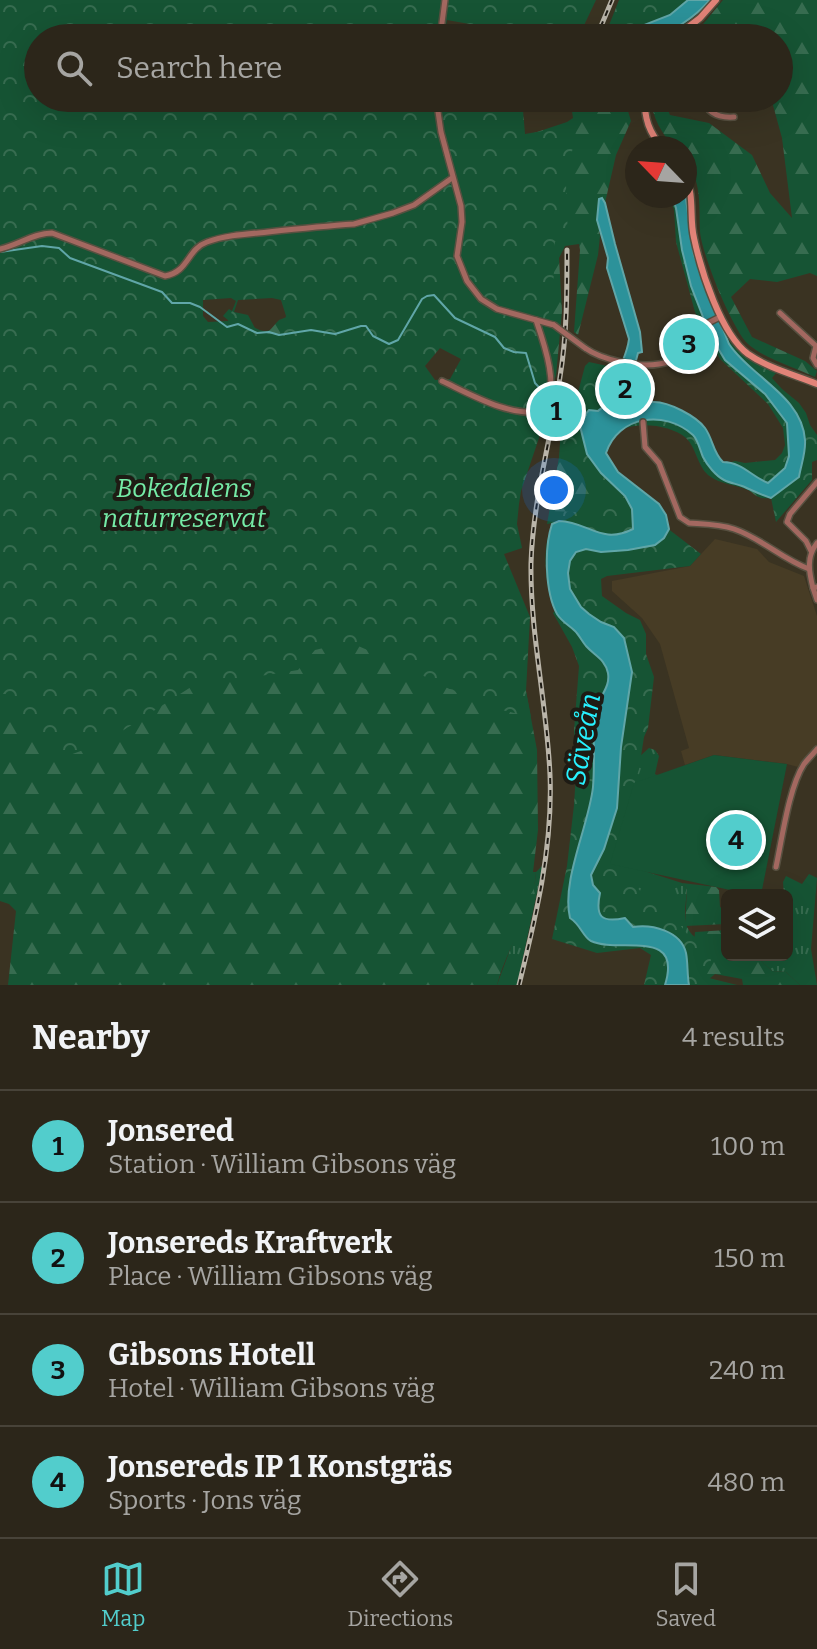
<!DOCTYPE html>
<html lang="en">
<head>
<meta charset="utf-8">
<style>
  :root { --surface:#2c261a; --page:#383227; --text:#f1f3f6; --muted:#a6a5a2; --line:#484339; --accent:#52cdcc }
  body { margin:0; font-family:Bitter,serif; background:var(--page); color:var(--text) }
  .controls { position:absolute; right:24px; bottom:24px; display:grid; overflow:hidden; border-radius:12px; box-shadow:0 8px 32px #0002 }
  .controls button { width:72px; height:72px; display:grid; place-items:center; padding:0; border:0; border-bottom:2px solid var(--line); background:var(--surface); color:var(--text); font:40px sans-serif }
  .compass { position:absolute; left:625px; top:136px; width:72px; height:72px; border-radius:50%; background:var(--surface); box-shadow:0 8px 32px #0002; rotate:295deg }
  .you { position:absolute; left:554px; top:490px; width:28px; height:28px; margin:-20px; border:6px solid #fff; border-radius:50%; background:#1a73e8; box-shadow:0 0 0 12px #1a73e833 }
  .badge { display:grid; place-items:center; width:52px; height:52px; border-radius:50%; background:var(--accent); color:#111; font-size:26px; font-weight:700 }
  .pin { position:absolute; translate:-50% -50%; border:4px solid #fff; box-shadow:0 2px 8px #0006 }
  .list { margin:0; padding:0; list-style:none }
  h2 { display:flex; justify-content:space-between; align-items:center; height:104px; margin:0; padding:0 32px; font-size:34px }
  h2 small { font-size:26px; font-weight:400; color:var(--muted) }
  .list li { display:grid; grid-template-columns:52px 1fr auto; gap:24px; align-items:center; box-sizing:border-box; height:112px; padding:0 32px; border-top:2px solid var(--line) }
  .list b { display:block; font-size:30px; white-space:nowrap }
  .list p { margin:0; font-size:26px; white-space:nowrap; color:var(--muted) }
  .list em { font-size:26px; font-style:normal; color:var(--muted) }
  .icon { flex:none; width:44px; height:44px; fill:none; stroke:currentColor; stroke-width:2; stroke-linecap:round; stroke-linejoin:round }
  .map { position:relative; flex:none; width:817px; height:985px; overflow:hidden }
  .search { position:absolute; background:var(--surface); box-shadow:0 8px 32px #0002; left:24px; right:24px; top:24px; height:88px; display:flex; align-items:center; gap:20px; box-sizing:border-box; padding:0 28px; border-radius:44px; color:var(--muted); font-size:30px }
  .sheet { height:552px; background:var(--surface) }
  nav { display:flex; justify-content:space-around; align-items:center; box-sizing:border-box; height:112px; border-top:2px solid var(--line); background:var(--surface); font-size:22px; color:var(--muted) }
  nav a { display:grid; justify-items:center; gap:4px }
  nav .on { color:var(--accent) }
  .map>svg:first-child { display:block }
</style>
</head>
<body>
<div class="map">
<svg width="817" height="985" viewBox="0 0 817 985">
  <defs>
    <pattern id="grass-tufts" width="24" height="20" patternUnits="userSpaceOnUse" patternTransform="scale(2)"><rect width="24" height="20" fill="#165434"/><path d="M3 7l-1-3M5 7V3M7 7l1-3M15 17l-1-3M17 17v-4M19 17l1-3" fill="none" stroke="#376c50"/></pattern>
    <pattern id="forest-firs" width="22" height="20" patternUnits="userSpaceOnUse" patternTransform="scale(2)"><rect width="22" height="20" fill="#165434"/><path d="M5 1l3.5 6h-7zM16 11l3.5 6h-7z" fill="#376c50"/></pattern>
    <pattern id="park-crowns" width="20" height="18" patternUnits="userSpaceOnUse" patternTransform="scale(2)"><rect width="20" height="18" fill="#165434"/><path d="M2 6a3 3 0 1 1 6 0M12 15a3 3 0 1 1 6 0" fill="none" stroke="#376c50"/></pattern>
  </defs>
  <rect width="100%" height="100%" fill="#3a3322"/>
  <path fill="#473c25" d="M715 539 757 549 769 562 804 576 817 616V745L798 767 787 764 714 755 685 765 681 751 689 748 660 644 642 618 612 591V581L690 566Z"/>
  <g fill="url(#grass-tufts)">
    <path d="M649 748 655 750 659 756 655 774 657 775 638 869 682 883 687 889C686 906 680 926 695 937L709 978 737 985H699L597 881 625 825 639 757Z"/>
    <path d="M543 865 517 985H497L535 882 536 872Z"/>
    <path d="M809 874 817 878 811 949 817 985H800L786 972 772 971 757 957 751 955H787V895H784L783 882 786 876 802 884Z"/>
  </g>
  <g fill="url(#forest-firs)" fill-rule="evenodd">
    <path d="M723 0H817V276L810 273 777 282 750 279 731 297 752 337 805 361 817 371 815 377C796 368 763 358 748 344 732 329 701 252 700 231 699 206 702 180 685 160V148H674C662 133 652 118 651 98H663L670 115 709 123 752 155 770 193 792 218 782 138 771 98H779V38H683L699 29Z"/>
    <path d="M570 98H624L631 121 616 155 605 203 602 198 597 219 600 236 598 255 578 335 574 332 580 250 579 244 565 246 559 258 562 311 556 376 494 541 509 601 537 750 538 830 533 872H536C533 916 507 945 497 985H8L16 911 9 904 0 901V349L195 334 191 290 204 324H233L223 316 229 309C239 315 258 336 270 330 271 329 278 321 279 320 283 318 288 317 292 315L522 137 567 122 573 118ZM419 326 502 387 429 412Z"/>
    <path d="M569 402 583 417 632 509 547 524Z"/>
    <path d="M682 883 716 887 719 890 720 907 727 911V924L685 926 687 889Z"/>
    <path d="M727 930V955H751L757 957 772 971 786 972 800 985H743L742 979 715 974 702 985H690L695 932Z"/>
  </g>
  <g fill="url(#park-crowns)" fill-rule="evenodd">
    <path d="M0 0H596L578 38H473L475 25 447 20 444 38H38V98H522L525 134 577 125 566 184 568 240 555 242C553 264 556 305 544 324L548 334 550 366 539 438 521 491 519 504 517 524 522 548 504 554 530 617 526 691 531 717 481 705 402 665 349 642 315 650 298 670 191 687 105 742 59 759 0 687ZM231 298 236 301 228 321 208 322 203 316V300ZM272 298 281 300 286 316 279 337 256 330 248 315 234 312 238 300ZM440 348 461 359 450 379 435 380 425 366Z"/>
    <path d="M619 0H709L669 38H604Z"/>
    <path d="M685 183C691 201 686 220 690 238 693 254 701 270 706 286 723 337 725 349 776 373L772 378 782 389 799 403 806 413 810 425 817 435V460L812 462V480L776 522 771 498C766 498 762 499 759 497 755 496 752 492 748 490 734 484 721 485 708 475 697 465 696 447 686 438 667 422 620 419 606 442 604 446 604 455 603 460L667 528 701 554 690 566 607 576 601 579 602 596 626 613 640 620 646 634V654L654 677 648 728 644 737 639 769 623 822 618 871 645 895 675 914 680 925 688 935 708 947 711 961 702 985H644L651 955 640 948 597 953 552 939 567 866 574 805 577 758 574 731 579 666 572 647 553 613 555 611C545 589 540 541 555 521L550 514 552 511 597 513 598 492 575 472 565 456 559 458 561 427 566 402 577 396 585 366 589 362 612 367 623 364 615 380 600 378 599 390 617 393V398L649 402 674 409 718 460 728 463 735 461 745 463 775 460 782 453 785 445 783 428 768 404 720 359 705 332 695 312 676 242 674 210 669 196H685Z"/>
  </g>
  <path fill="#165434" d="M714 755 787 764 761 895H753L610 864 634 783Z"/>
  <g fill="#2c929a" stroke="#60a6a8" stroke-width="2">
    <path d="M688 0H710C696 16 671 34 650 38 645 39 637 38 631 38L644 25 670 15Z"/>
    <path d="M685 192 694 255 729 344C751 377 802 396 805 440 806 452 801 465 799 477L771 498C761 495 752 490 742 486 737 484 730 483 724 480 716 476 707 465 703 457 700 450 698 440 693 435 664 409 618 416 606 453L618 472 659 504 666 515 669 529 664 538 655 545 628 550 601 552 586 549 576 552 570 561 568 573 570 589 581 607 589 614 601 622 614 627 624 638 632 672 621 747 617 808 604 849 591 875 593 885 600 893C595 917 601 923 625 918L633 927C652 924 681 931 686 953 688 963 687 974 689 985H665C683 927 619 954 591 941 583 937 581 925 570 918 561 881 589 825 593 787 594 775 594 762 594 750 594 740 592 730 594 720 595 714 596 707 599 702 603 692 610 685 608 673 605 659 595 656 586 646 582 641 579 635 575 631 569 625 562 622 557 614 545 592 544 548 552 524L559 521C589 522 601 545 633 529L632 509 625 496 601 473 587 454 580 426 583 417 589 410 598 411C603 406 611 404 614 399 617 394 616 385 617 379 619 365 627 356 629 339L607 268 608 258 597 220 599 199 602 198 605 203 615 244 640 332 642 352 638 353 635 364 639 376 635 402C643 404 647 402 654 402 669 402 696 416 705 428 713 439 713 453 723 462 742 462 752 477 768 483L785 468 789 456 787 423 765 394 725 360 710 335 691 286 682 250 676 208 672 196H685Z"/>
  </g>
  <g fill="none" stroke-linecap="round" stroke-linejoin="round">
    <g stroke="#60a6a8" stroke-width="2">
      <path d="M0 252 42 246 59 248 70 258 162 292 172 303H190L200 307 227 327 238 324 257 333 269 332 279 335 311 330 335 334 361 326H366L373 336 389 344 398 340 422 299 427 296 434 295 455 318 495 337 504 348 514 352 526 353 535 383 547 396"/>
      <path d="M569 408 586 415"/>
    </g>
    <g stroke="#575040" stroke-width="8">
      <g id="street">
        <path d="M440 38 445 0"/>
        <path d="M685 38 693 29 691 25"/>
        <path d="M436 98 441 132 461 206 462 222 457 256 467 281 481 299 497 309 554 325"/>
        <path d="M703 98C707 114 719 118 734 117"/>
        <path d="M0 249C18 245 34 233 52 233L165 276C189 272 187 249 207 242 226 235 248 234 268 232 296 229 325 226 354 224L393 213 414 205 452 178"/>
        <path d="M780 313 816 346 813 358 817 365"/>
        <path d="M585 348C602 360 638 368 659 364 673 362 688 356 702 352L703 351 700 327 720 317"/>
        <path d="M442 381C470 394 511 418 543 411 561 391 544 343 536 320"/>
        <path d="M643 422 645 447 659 463 680 517 689 523C703 524 720 524 734 529 761 538 782 559 809 569"/>
        <path d="M811 551 806 541 787 522 790 514 817 482"/>
        <path d="M817 587 813 588 817 600"/>
        <path d="M813 588C809 572 806 557 817 543"/>
        <path d="M776 867C782 839 789 787 804 764 808 759 813 754 817 749"/>
      </g>
    </g>
    <g stroke="#575040" stroke-width="9">
      <g id="secondary">
        <path d="M674 38 700 18 716 0"/>
        <path d="M645 98C644 118 649 133 663 148"/>
        <path d="M685 176C695 196 689 217 694 238 701 271 721 334 748 354 768 368 795 375 817 384"/>
      </g>
    </g>
    <use href="#street" stroke="#a36860" stroke-width="5"/>
    <use href="#secondary" stroke="#e28378" stroke-width="6"/>
    <g stroke="#bab5a9" stroke-width="5">
      <g id="rail">
        <path d="M596 38 612 0"/>
        <path d="M519 985C536 916 553 847 550 775 547 704 530 634 531 563 533 500 551 439 560 377 567 335 567 292 567 250"/>
      </g>
    </g>
    <use href="#rail" stroke="#1e1b14" stroke-width="2" stroke-dasharray="6" stroke-linecap="butt"/>
    <g stroke="#575040" stroke-width="8" stroke-linecap="butt">
      <path id="street-bridge" d="M554 325 585 348"/>
    </g>
    <use href="#street-bridge" stroke="#a36860" stroke-width="5"/>
  </g>
  <g text-anchor="middle" dominant-baseline="central" stroke-width="8" stroke-linejoin="round" paint-order="stroke">
    <g font-size="26" font-style="italic" fill="#75eba7" stroke="#1e1b14">
      <text x="184" y="488">Bokedalens<tspan x="184" dy="30">naturreservat</tspan></text>
    </g>
    <g font-size="28" font-style="italic" fill="#27f1ff" stroke="#1e1b14">
      <text transform="translate(583 739) rotate(-80)">Säveån</text>
    </g>
  </g>
</svg>
<div class="controls">
<button><svg class="icon" aria-label="layers" viewBox="0 0 24 24"><path d="M12 4l9 5-9 5-9-5zM3 14l9 5 9-5"/></svg></button>
</div>
<svg class="compass" viewBox="-18 -18 36 36"><path d="M0-13l5 13h-10z" fill="#e53935"/><path d="M0 13l5-13h-10z" fill="#a6a5a2"/></svg>
<div class="you"></div>
<div class="pin badge" style="left:556px;top:411px">1</div>
<div class="pin badge" style="left:625px;top:389px">2</div>
<div class="pin badge" style="left:689px;top:344px">3</div>
<div class="pin badge" style="left:736px;top:840px">4</div>
<div class="search"><svg class="icon" aria-label="search" viewBox="0 0 24 24"><circle cx="10" cy="10" r="6"/><path d="M15 15l6 6"/></svg>Search here</div>
</div>
<section class="sheet">
<h2>Nearby<small>4 results</small></h2>
<ul class="list">
<li><span class="badge">1</span><div><b>Jonsered</b><p>Station · William Gibsons väg</p></div><em>100 m</em></li>
<li><span class="badge">2</span><div><b>Jonsereds Kraftverk</b><p>Place · William Gibsons väg</p></div><em>150 m</em></li>
<li><span class="badge">3</span><div><b>Gibsons Hotell</b><p>Hotel · William Gibsons väg</p></div><em>240 m</em></li>
<li><span class="badge">4</span><div><b>Jonsereds IP 1 Konstgräs</b><p>Sports · Jons väg</p></div><em>480 m</em></li>
</ul>
</section>
<nav>
<a class="on"><svg class="icon" aria-label="map" viewBox="0 0 24 24"><path d="M3 6l6-2 6 2 6-2v14l-6 2-6-2-6 2zM9 4v14M15 6v14"/></svg>Map</a>
<a><svg class="icon" aria-label="directions" viewBox="0 0 24 24"><path d="M12 3l9 9-9 9-9-9zM9 14v-3h6M13 9l2 2-2 2"/></svg>Directions</a>
<a><svg class="icon" aria-label="saved" viewBox="0 0 24 24"><path d="M7 4h10v16l-5-4-5 4z"/></svg>Saved</a>
</nav>
</body>
</html>
